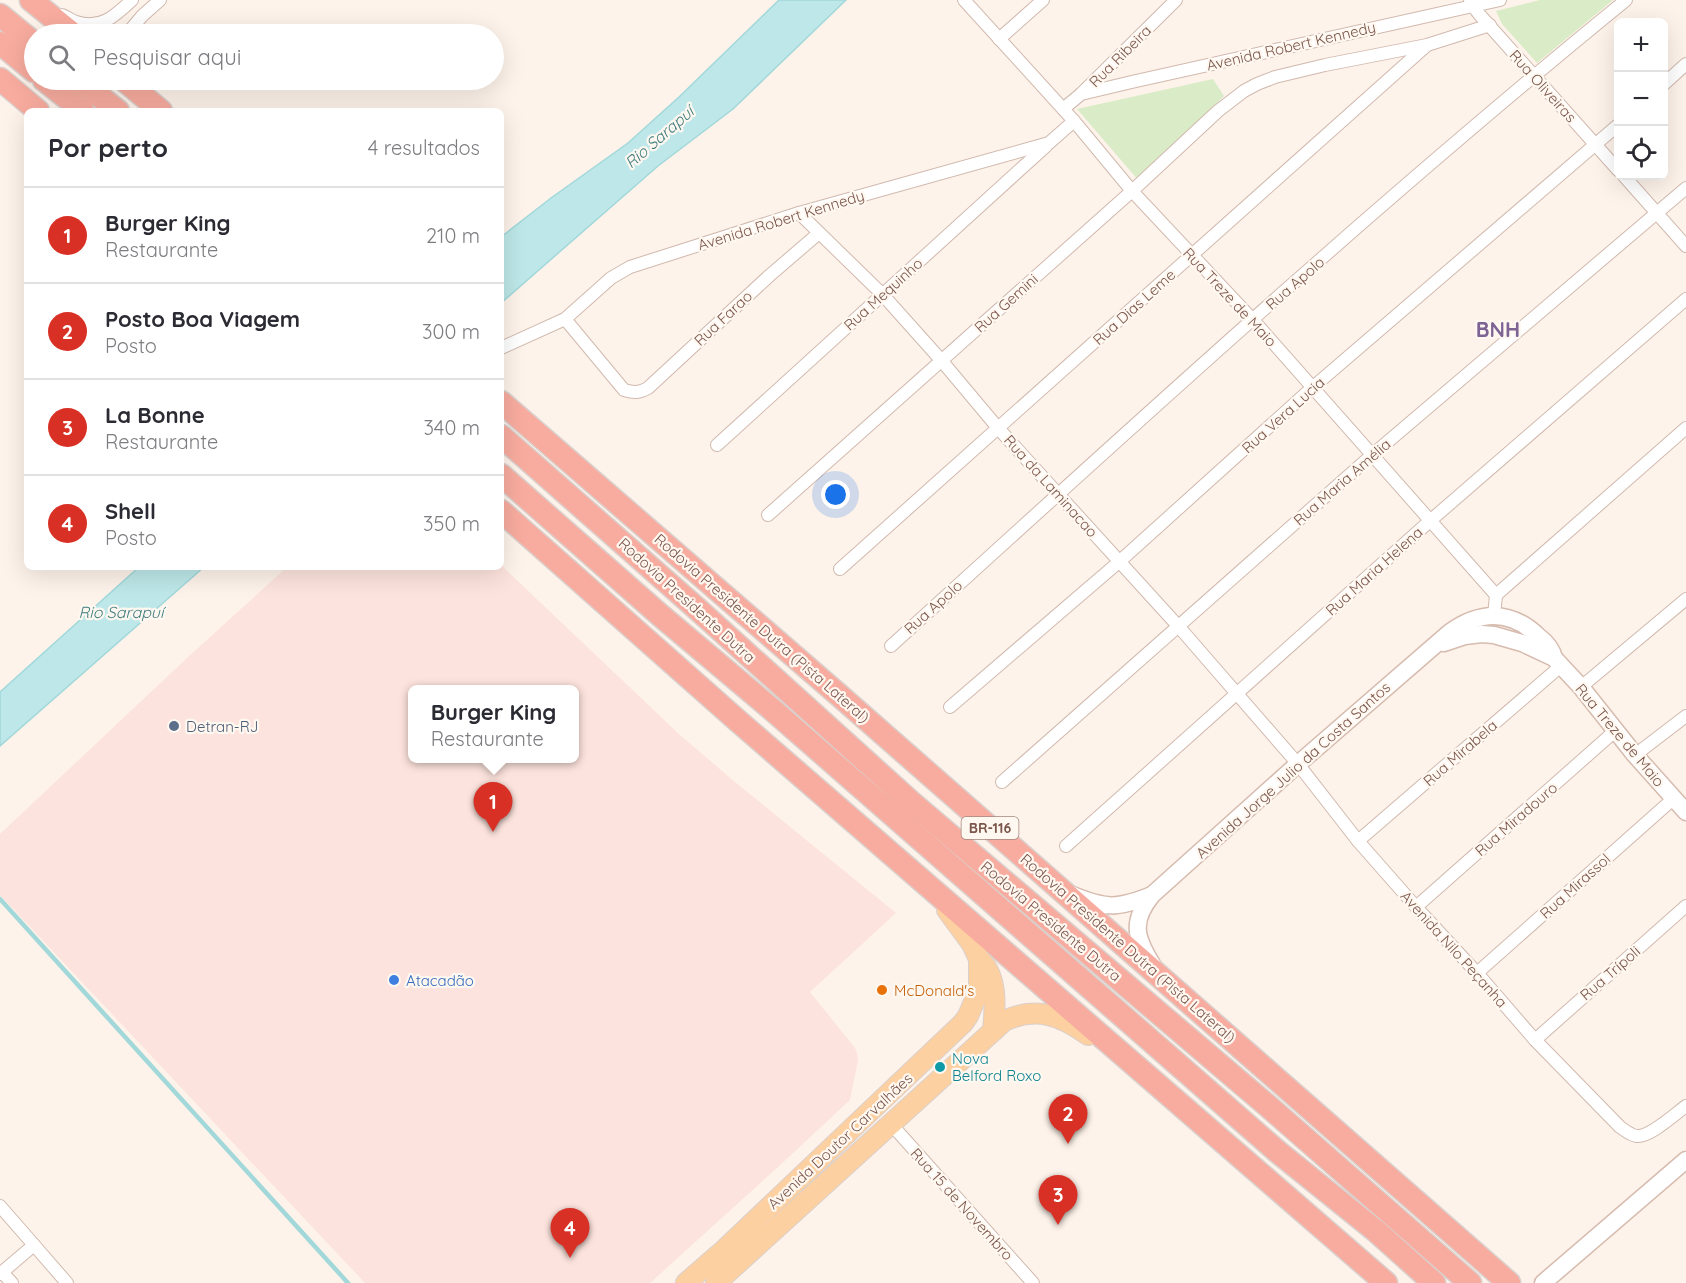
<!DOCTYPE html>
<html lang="pt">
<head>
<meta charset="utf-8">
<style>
  :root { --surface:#fff; --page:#f2f2f3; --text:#2b2b33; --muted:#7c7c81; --line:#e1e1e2; --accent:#d93025 }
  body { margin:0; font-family:Quicksand,sans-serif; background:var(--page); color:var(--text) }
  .controls { position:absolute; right:18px; top:18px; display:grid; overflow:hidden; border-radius:9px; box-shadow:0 6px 24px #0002 }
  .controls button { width:54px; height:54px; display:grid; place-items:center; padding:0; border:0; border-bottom:2px solid var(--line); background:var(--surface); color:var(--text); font:30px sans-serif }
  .you { position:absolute; left:836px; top:495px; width:21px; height:21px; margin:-15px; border:4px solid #fff; border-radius:50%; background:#1a73e8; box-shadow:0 0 0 9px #1a73e833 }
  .badge { display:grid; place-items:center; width:39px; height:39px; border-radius:50%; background:var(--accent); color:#fff; font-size:20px; font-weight:700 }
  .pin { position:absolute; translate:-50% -50px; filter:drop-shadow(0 2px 3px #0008) }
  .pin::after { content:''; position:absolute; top:32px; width:21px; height:18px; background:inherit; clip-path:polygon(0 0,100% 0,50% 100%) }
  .popup { position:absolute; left:408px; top:685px; width:171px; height:78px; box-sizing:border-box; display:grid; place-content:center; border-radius:9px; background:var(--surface); filter:drop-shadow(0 2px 4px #0005); font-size:20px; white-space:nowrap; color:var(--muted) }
  .popup b { font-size:22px; color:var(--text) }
  .popup::after { content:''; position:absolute; left:50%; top:100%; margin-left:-12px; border:12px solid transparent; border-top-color:var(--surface) }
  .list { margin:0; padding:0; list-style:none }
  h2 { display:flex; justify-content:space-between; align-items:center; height:78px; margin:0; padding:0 24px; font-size:26px }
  h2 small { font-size:20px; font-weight:400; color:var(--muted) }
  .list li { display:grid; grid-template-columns:39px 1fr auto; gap:18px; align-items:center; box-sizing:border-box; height:96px; padding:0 24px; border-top:2px solid var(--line) }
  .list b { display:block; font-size:22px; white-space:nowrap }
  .list p { margin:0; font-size:20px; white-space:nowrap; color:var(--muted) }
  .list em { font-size:20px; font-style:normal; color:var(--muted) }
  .icon { flex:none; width:33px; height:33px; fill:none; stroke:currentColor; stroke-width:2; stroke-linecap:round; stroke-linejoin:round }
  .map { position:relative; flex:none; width:1686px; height:1283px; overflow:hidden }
  .search { position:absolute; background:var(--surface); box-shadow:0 6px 24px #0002; left:24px; top:24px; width:480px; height:66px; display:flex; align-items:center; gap:15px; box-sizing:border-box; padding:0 21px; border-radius:33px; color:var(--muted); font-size:22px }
  .panel { position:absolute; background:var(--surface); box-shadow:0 6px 24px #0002; left:24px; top:108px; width:480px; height:462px; border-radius:9px }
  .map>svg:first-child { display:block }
</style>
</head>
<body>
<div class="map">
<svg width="1686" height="1283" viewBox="0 0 1686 1283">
  <rect width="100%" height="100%" fill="#fdf3ea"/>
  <path fill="#fde3dd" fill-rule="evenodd" d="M501 565 680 735 735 782 896 913 810 992 855 1048 857 1053 858 1060 850 1100 777 1168 650 1283H365L0 895V834L187 658 287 567H501ZM412 690H574V758H412Z"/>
  <g fill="#daecc7">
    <path d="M1540 0H1613L1537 63 1502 24 1496 11Z"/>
    <path d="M1213 79 1224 96 1139 181 1077 109Z"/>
  </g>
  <g fill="#bde7e8" stroke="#a2d8da" stroke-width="1.5">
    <path d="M779 0H846L733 109 658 166 501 303V237L551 198 628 143 679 97Z"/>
    <path d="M139 567H204L0 746V692Z"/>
  </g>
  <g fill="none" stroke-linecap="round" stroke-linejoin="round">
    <path stroke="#a2d8da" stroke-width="4.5" d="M0 899 348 1283"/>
    <g stroke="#d1b9ae" stroke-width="14">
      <g id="street">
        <path d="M964 0 1074 121 1132 191 1253 320 1496 595"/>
        <path d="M1470 2 1479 14 1618 170"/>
        <path d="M62 15C67 17 71 20 76 22 101 30 115 16 132 0"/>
        <path d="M127 34 142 16 160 0"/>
        <path d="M999 39 1043 0"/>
        <path d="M1664 84 1686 64"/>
        <path d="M1081 94 1136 81 1500 0"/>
        <path d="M1063 109 1081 94 1176 0"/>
        <path d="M1624 176 1686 246"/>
        <path d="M799 213 882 294 941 360 998 428 1179 627 1298 764 1358 841 1416 907 1477 973 1535 1040 1620 1127C1626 1131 1630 1135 1637 1136 1650 1137 1675 1114 1686 1106"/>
        <path d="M565 319 624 390C634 393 639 393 648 388L769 276 819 233"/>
        <path d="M501 348 565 319 611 278 630 267 799 213 1049 143 1074 121"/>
        <path d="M717 445 1046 146"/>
        <path d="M768 515 1132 191 1218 111 1244 91 1257 84 1275 77 1325 65 1427 45 1490 25"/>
        <path d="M840 569 1426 46"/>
        <path d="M1494 616 1496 595 1686 428"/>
        <path d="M891 646C1132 427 1373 206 1626 0"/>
        <path d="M1581 687 1686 599"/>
        <path d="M950 707 1120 561 1312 388 1618 125"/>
        <path d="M1635 755 1686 716"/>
        <path d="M1002 782 1371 456 1686 188"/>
        <path d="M1358 841 1562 665"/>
        <path d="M1066 846 1431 520 1686 299"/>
        <path d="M1416 907 1615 731"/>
        <path d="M1477 973 1673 799"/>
        <path d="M1535 1040 1686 906"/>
        <path d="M891 1124 1033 1283"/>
        <path d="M0 1206 34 1245"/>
        <path d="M2 1272 12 1283"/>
        <path d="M0 1274 34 1245 67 1283"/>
      </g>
    </g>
    <g stroke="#d6bbae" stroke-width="19">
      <g id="secondary">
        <path d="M1444 643 1465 636 1482 634 1494 635 1522 643 1554 658 1581 687 1635 755 1686 812"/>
        <path d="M1070 894C1106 909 1117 909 1152 895"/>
        <path d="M1152 964C1135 937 1131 921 1152 895L1298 764 1449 633C1479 611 1510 609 1538 636 1546 642 1552 649 1554 658"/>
        <path d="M1543 1283 1686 1160"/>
      </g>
    </g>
    <g stroke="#dad0cd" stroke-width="22">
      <g id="primary">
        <path d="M981 961C998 978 995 1009 993 1031"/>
        <path d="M686 1283 724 1250 963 1023 968 1016 979 990V959L972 944 947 910"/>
        <path d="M716 1283 1004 1021C1036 1006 1061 1015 1088 1035"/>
      </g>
    </g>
    <g stroke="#dad0cd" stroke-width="25">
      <g id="highway">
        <path d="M31 0 73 34"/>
        <path d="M0 15 34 43"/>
        <path d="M0 43 34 71"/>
        <path d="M0 79 38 111"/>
        <path d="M44 80 83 111"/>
        <path d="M79 80 118 111"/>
        <path d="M124 80 161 111"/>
        <path d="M501 402 840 696 1509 1283"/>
        <path d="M501 436 694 606 912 803 1268 1106 1470 1283"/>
        <path d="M501 475 660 615 775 712 1278 1152 1376 1231 1434 1283"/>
        <path d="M501 511 738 721 1386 1283"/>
      </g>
    </g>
    <use href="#street" stroke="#fff" stroke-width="12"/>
    <use href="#secondary" stroke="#fff" stroke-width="16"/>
    <use href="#primary" stroke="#fdd0a1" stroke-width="20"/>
    <use href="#highway" stroke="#f8ac9f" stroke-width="22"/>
  </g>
  <circle fill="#5c6f8a" stroke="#fff8f1" stroke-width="2" cx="174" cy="726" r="6"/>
  <circle fill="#3f7fe0" stroke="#fff8f1" stroke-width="2" cx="394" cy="980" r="6"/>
  <circle fill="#e8710a" stroke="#fff8f1" stroke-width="2" cx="882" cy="990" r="6"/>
  <circle fill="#0f9aa8" stroke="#fff8f1" stroke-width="2" cx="940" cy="1067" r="6"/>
  <g text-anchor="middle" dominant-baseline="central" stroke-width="4.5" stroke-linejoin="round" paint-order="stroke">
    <rect fill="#fff8f1" stroke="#a2877d" stroke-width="1.5" x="961.5" y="817" width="57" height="22" rx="4.5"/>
    <g font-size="14" font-weight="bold" fill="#7a564b">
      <text x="990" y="828">BR-116</text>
    </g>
    <g font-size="15" fill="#7a564b" stroke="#fff8f1">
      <text transform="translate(1291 46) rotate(-13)">Avenida Robert Kennedy</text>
      <text transform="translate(1120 56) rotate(-45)">Rua Ribeira</text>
      <text transform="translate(1543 86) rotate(48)">Rua Oliveiras</text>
      <text transform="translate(781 220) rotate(-17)">Avenida Robert Kennedy</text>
      <text transform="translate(1295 283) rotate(-41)">Rua Apolo</text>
      <text transform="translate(883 294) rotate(-42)">Rua Mequinho</text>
      <text transform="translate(1230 297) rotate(47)">Rua Treze de Maio</text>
      <text transform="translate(1006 303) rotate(-42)">Rua Gemini</text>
      <text transform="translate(1134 307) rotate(-42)">Rua Dias Leme</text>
      <text transform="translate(723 318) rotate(-43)">Rua Farao</text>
      <text transform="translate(1283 415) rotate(-42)">Rua Vera Lucia</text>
      <text transform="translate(1342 482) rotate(-41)">Rua Maria Amélia</text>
      <text transform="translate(1051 486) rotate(48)">Rua da Laminacao</text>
      <text transform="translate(1374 571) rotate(-42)">Rua Maria Helena</text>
      <text transform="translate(687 600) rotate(42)">Rodovia Presidente Dutra</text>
      <text transform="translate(933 607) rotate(-42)">Rua Apolo</text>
      <text transform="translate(762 628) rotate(41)">Rodovia Presidente Dutra (Pista Lateral)</text>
      <text transform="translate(1620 735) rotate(50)">Rua Treze de Maio</text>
      <text transform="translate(1460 753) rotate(-41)">Rua Mirabela</text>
      <text transform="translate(1293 770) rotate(-42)">Avenida Jorge Julio da Costa Santos</text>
      <text transform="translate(1516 819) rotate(-41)">Rua Miradouro</text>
      <text transform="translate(1575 886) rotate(-42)">Rua Mirassol</text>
      <text transform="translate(1051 921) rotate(40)">Rodovia Presidente Dutra</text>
      <text transform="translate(1128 948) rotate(41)">Rodovia Presidente Dutra (Pista Lateral)</text>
      <text transform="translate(1454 949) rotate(48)">Avenida Nilo Peçanha</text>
      <text transform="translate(1610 973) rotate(-41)">Rua Trípoli</text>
      <text transform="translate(840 1141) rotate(-43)">Avenida Doutor Carvalhães</text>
      <text transform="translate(962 1204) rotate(48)">Rua 15 de Novembro</text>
    </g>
    <g font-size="15" fill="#4e5e75" stroke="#fff8f1" text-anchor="start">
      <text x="186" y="726">Detran-RJ</text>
    </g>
    <g font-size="15" fill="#366cbe" stroke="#fff8f1" text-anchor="start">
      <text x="406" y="980">Atacadão</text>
    </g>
    <g font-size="15" fill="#c56008" stroke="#fff8f1" text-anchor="start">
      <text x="894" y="990">McDonald's</text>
    </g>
    <g font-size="15" fill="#0d838f" stroke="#fff8f1" text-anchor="start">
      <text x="952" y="1058">Nova<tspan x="952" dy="17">Belford Roxo</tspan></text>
    </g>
    <g font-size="16" font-style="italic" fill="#3e7c7e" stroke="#fff8f1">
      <text transform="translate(659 137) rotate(-41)">Rio Sarapuí</text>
      <text x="121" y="612">Rio Sarapuí</text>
    </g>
    <g font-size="21" font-weight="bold" fill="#7e6495" stroke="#fff8f1">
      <text x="1498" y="329">BNH</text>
    </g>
  </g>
</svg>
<div class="controls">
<button>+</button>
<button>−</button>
<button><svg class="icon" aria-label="locate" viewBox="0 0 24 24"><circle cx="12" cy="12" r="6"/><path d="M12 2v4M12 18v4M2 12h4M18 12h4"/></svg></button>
</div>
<div class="you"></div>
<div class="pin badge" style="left:493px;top:832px">1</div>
<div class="popup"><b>Burger King</b>Restaurante</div>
<div class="pin badge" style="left:1068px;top:1144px">2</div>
<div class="pin badge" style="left:1058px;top:1225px">3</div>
<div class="pin badge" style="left:570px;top:1258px">4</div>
<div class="search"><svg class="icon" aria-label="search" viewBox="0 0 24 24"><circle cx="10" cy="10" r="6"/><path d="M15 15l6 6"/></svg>Pesquisar aqui</div>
<section class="panel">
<h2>Por perto<small>4 resultados</small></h2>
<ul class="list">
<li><span class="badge">1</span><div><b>Burger King</b><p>Restaurante</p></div><em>210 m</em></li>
<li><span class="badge">2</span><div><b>Posto Boa Viagem</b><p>Posto</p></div><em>300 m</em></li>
<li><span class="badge">3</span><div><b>La Bonne</b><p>Restaurante</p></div><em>340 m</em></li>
<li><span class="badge">4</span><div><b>Shell</b><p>Posto</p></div><em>350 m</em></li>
</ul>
</section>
</div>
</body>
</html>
